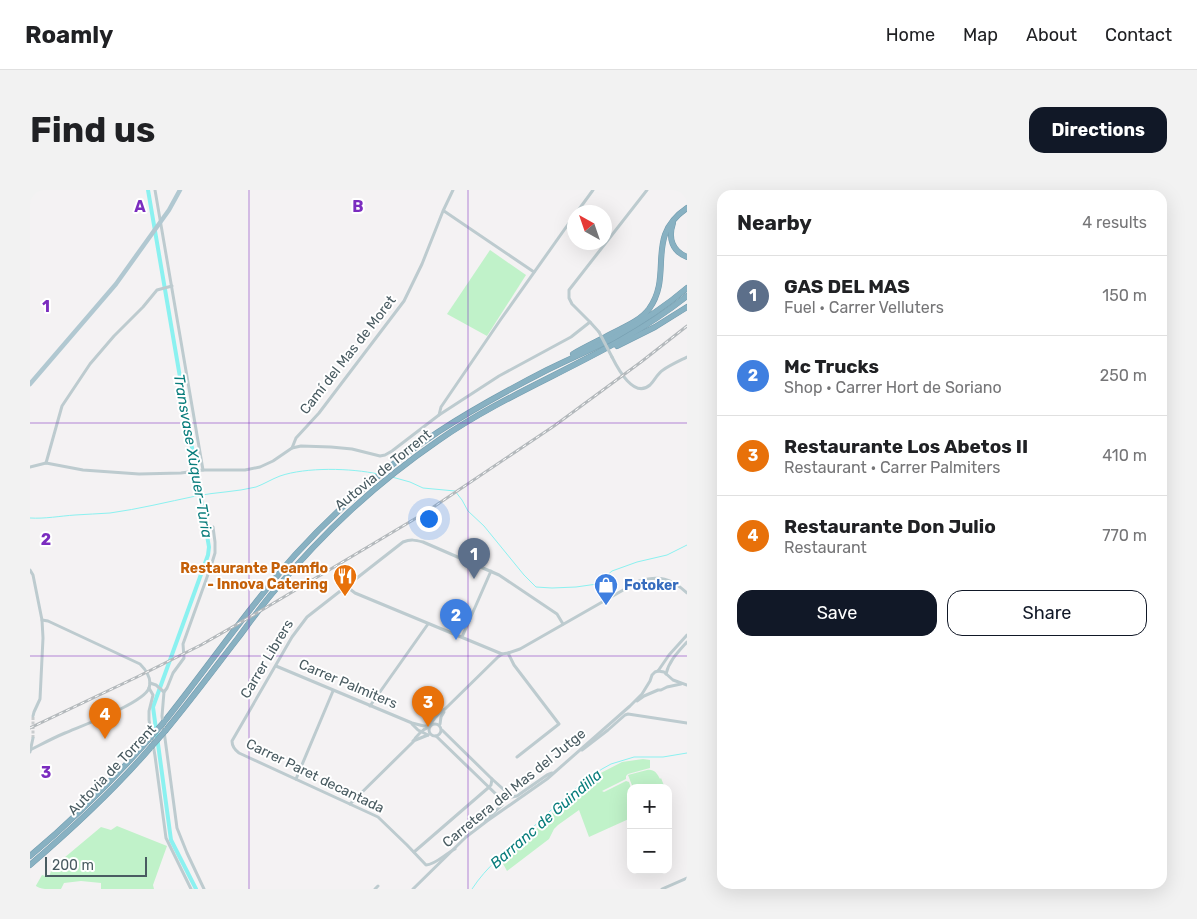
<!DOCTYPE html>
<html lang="en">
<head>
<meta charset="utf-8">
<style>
  :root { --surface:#fff; --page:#f2f2f2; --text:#202124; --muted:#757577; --line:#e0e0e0; --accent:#111827 }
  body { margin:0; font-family:Rubik,sans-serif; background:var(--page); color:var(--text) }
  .controls { position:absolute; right:15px; bottom:15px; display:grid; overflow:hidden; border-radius:10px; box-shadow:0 5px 20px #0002 }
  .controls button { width:45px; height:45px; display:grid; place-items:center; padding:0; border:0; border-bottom:1px solid var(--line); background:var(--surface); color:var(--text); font:25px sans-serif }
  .compass { position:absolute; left:537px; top:15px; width:45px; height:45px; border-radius:50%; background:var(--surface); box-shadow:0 5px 20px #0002; rotate:320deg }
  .scale { position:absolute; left:15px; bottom:12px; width:102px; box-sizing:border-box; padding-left:5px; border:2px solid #495b61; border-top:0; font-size:14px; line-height:18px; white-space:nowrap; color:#495b61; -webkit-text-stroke:4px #fff; paint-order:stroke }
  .you { position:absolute; left:398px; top:328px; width:18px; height:18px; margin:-12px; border:4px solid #fff; border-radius:50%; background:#1a73e8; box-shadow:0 0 0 8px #1a73e833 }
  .badge { display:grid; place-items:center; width:32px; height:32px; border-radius:50%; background:var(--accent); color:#fff; font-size:16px; font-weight:700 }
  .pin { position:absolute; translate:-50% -41px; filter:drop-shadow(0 1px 2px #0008) }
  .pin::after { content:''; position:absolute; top:26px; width:18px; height:15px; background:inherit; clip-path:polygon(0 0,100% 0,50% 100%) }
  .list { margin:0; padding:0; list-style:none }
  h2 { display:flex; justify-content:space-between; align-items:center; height:65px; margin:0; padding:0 20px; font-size:21px }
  h2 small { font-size:16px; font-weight:400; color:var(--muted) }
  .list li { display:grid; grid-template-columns:32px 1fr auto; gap:15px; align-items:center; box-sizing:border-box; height:80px; padding:0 20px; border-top:1px solid var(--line) }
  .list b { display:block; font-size:19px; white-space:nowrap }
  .list p { margin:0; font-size:16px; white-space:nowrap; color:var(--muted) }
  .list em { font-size:16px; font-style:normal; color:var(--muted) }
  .actions { display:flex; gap:10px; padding:15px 20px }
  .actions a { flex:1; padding:11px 0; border:1px solid var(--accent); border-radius:15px; text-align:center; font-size:18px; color:var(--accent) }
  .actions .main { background:var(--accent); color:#fff }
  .map { position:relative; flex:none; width:657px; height:699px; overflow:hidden; border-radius:15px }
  header { display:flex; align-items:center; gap:30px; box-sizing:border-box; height:70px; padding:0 25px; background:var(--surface); border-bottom:1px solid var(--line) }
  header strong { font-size:24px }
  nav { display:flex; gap:28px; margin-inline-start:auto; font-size:18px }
  .intro { display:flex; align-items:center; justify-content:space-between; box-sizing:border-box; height:120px; padding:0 30px }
  h1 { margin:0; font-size:35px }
  .button { padding:12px 22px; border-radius:15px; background:var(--accent); color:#fff; font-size:18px; font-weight:700 }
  main { display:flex; gap:30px; padding:0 30px }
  aside { flex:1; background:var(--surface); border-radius:15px; box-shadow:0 5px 20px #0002 }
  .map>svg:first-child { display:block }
</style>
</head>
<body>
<header>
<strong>Roamly</strong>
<nav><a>Home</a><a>Map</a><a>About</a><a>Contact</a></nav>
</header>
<div class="intro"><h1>Find us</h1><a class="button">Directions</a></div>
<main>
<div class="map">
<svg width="657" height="699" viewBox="0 0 657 699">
  <rect width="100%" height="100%" fill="#f4f2f3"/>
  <g fill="#c0f2c9">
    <path d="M460 60 496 85 457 146 417 124Z"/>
    <path d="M613 569 620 570V578L598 584 596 586V589L572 601 574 602 596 591 599 592 601 598V628L559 647 549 620 528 635 524 639 519 649 477 681 471 670 513 633 514 630 565 586 592 572Z"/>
    <path d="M617 580C624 579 627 583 630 589L631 588 635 598H603L598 585Z"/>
    <path d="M87 636 137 656 123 695 124 699H71V693L51 691 34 693 31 699H4L12 685 19 687 22 678 71 637 81 640Z"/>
  </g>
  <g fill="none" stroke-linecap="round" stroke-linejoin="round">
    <g stroke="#8bf1f0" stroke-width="1">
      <path d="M362 287 380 292 393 298 425 301 432 310 438 321 454 336 494 385 506 397 522 398 546 397 567 394 582 381 607 372 637 365 657 355"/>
      <path d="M0 328C15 329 30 326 45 325 57 324 68 324 80 323 109 319 137 312 166 306 186 302 206 302 226 297 234 294 242 289 250 286 276 277 321 278 348 284"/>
      <path d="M442 699C457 676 476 662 496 644 520 621 544 597 572 579L581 574 604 567H633L657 563"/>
    </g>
    <path stroke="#8bf1f0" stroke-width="4" d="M118 0 179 357 178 365 123 517 141 650 166 699"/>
    <path stroke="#c9ccce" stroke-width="3" stroke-dasharray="3 1.5" stroke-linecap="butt" d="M3 548V526"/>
    <g stroke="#739cae" stroke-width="6">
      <g id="highway">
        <path d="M643 33C638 48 642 61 657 67"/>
        <path d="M587 156 625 137 657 117"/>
        <path d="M543 164C555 157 568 151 581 144 594 137 610 131 619 119 644 84 614 47 657 18"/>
        <path d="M134 532C178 477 218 418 265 365 307 319 356 276 408 242 443 219 480 199 517 180 539 169 563 159 585 147 610 133 635 117 657 98"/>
        <path d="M136 540C161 510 184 479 208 448 220 432 232 415 245 400 295 341 345 294 409 250 488 195 582 166 657 106"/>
        <path d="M0 666C43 630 83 590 120 548"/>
        <path d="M0 675C43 638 84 600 121 557"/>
      </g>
    </g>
    <g stroke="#bdcbcf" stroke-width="3">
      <path d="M125 0 173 280"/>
      <path d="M414 21 504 82"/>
      <path d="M547 22 563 0"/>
      <path d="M560 132 569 142"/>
      <path d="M582 167C588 179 604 209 620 195 625 190 627 184 633 180 640 175 649 171 657 167"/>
      <path d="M409 225 411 217 471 129 544 26"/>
      <path d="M262 258 266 248 289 223 374 111 392 74 413 21 423 0"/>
      <path d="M16 273 32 216 60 174 84 146 113 117 127 100 142 96"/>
      <path d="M0 277 16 273 53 280 109 284 151 283 173 280H215L230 277 243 271 262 258 271 256 301 257 322 259 350 266 355 265 362 261 409 225 469 186 541 147 560 132 542 114 539 108V100L617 0"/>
      <path d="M0 380 3 385 12 430 13 448 10 509 4 522 3 526"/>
      <path d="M316 396 325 403 472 464 478 463 490 459 609 391C629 385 641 388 657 403"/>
      <path d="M432 447 461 381"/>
      <path d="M478 463 484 475 529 534 487 567"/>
      <path d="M246 476 382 533 394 536H400"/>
      <path d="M628 481 639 465 657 445"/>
      <path d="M636 484C639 471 648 462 657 452"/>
      <path d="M120 493 126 495 134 502"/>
      <path d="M119 498 123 505 119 521V530L125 566 136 648 161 699"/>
      <path d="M607 511 614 506 628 500H631L637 497 651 494"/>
      <path d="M340 516 398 434"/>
      <circle cx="405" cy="540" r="6"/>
      <path d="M382 534 388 540 398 545"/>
      <path d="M410 534 411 527 414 522"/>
      <path d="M401 535C403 527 410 523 415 519L468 467 472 464"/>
      <path d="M412 540 462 589 482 607 487 606 517 585 522 583"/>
      <path d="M406 546 470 608 472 615 470 617 455 631"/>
      <path d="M383 551 398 545"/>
      <path d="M0 560C12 554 23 548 35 543 51 536 114 513 119 498 122 489 116 480 110 474L18 431 12 430"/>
      <path d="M552 560 578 540 595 525 598 524 657 533"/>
      <path d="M0 562 3 548"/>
      <path d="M266 589 303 501"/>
      <path d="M320 614 383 552C386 546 393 539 399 537"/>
      <path d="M425 659C415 664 405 675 396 675L377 655 348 627 209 563C205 560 202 556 202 551L262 447 277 427 373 352C381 349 385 350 393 352L469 385 527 424 533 434"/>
      <path d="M384 662 458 598 461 595 462 589"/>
      <path d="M174 699 157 663 147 638 132 526 134 502 137 498 143 483 154 468 153 454 181 376 185 363V352L183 337"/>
      <path d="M345 699 348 696"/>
      <path d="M383 699 436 647 457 631 517 589 600 516 612 504 620 491 622 485 625 482 628 481 634 482 643 490 657 495"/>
      <path d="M632 699 657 688"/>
    </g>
    <path stroke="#b1c8d1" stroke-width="4.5" d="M0 194 86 94 139 20 150 0"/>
    <use href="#highway" stroke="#88b1c2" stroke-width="5"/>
    <g stroke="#b4b9bc" stroke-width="3">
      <path id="rail" d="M0 538 107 487 171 455 232 420 393 324 524 236 611 172 657 136"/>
    </g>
    <use href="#rail" stroke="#fff" stroke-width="1" stroke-dasharray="4" stroke-linecap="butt"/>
    <g stroke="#739cae" stroke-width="6" stroke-linecap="butt">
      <g id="highway-bridge">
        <path d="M120 548 134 532"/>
        <path d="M121 557 136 540"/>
      </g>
    </g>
    <path stroke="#bdcbcf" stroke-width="3" d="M569 142 582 167"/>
    <use href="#highway-bridge" stroke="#88b1c2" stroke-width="5"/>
  </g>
  <path fill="none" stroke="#7b2cbf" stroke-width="1" stroke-opacity="0.55" d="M219 0V699M438 0V699M0 233H657M0 466H657"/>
  <defs>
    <g id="restaurant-pin" transform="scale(1.25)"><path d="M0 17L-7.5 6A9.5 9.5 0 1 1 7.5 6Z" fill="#e8710a" stroke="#fff"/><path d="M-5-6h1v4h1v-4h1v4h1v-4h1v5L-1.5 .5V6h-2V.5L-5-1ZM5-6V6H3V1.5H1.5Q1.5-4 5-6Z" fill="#fff"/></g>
    <g id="shop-pin" transform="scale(1.25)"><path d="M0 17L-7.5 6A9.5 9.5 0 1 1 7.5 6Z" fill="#3f7fe0" stroke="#fff"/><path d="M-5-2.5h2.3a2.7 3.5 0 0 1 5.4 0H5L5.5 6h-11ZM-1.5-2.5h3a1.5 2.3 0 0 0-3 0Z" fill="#fff"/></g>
  </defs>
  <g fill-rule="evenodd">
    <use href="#restaurant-pin" x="315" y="386"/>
    <use href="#shop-pin" x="576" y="395"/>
  </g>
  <g text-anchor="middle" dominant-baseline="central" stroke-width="4" stroke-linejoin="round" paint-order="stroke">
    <g font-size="14" fill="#495b61" stroke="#fff">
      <text transform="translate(318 165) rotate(-52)">Camí del Mas de Moret</text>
      <text transform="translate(353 280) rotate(-39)">Autovia de Torrent</text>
      <text transform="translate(237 469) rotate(-59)">Carrer Librers</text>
      <text transform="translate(318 494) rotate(23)">Carrer Palmiters</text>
      <text transform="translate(82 580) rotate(-46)">Autovia de Torrent</text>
      <text transform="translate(285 586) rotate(26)">Carrer Paret decantada</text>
      <text transform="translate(484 598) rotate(-39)">Carretera del Mas del Jutge</text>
    </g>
    <g font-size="14" font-weight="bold" fill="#c56008" stroke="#fff" text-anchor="end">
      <text x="298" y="378">Restaurante Peamflo<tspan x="298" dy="16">- Innova Catering</tspan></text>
    </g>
    <g font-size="14" font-weight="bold" fill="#366cbe" stroke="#fff" text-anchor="start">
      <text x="594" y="395">Fotoker</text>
    </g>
    <g font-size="15" font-style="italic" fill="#097d7c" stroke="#fff">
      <text transform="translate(163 266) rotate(80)">Transvase Xùquer-Tùria</text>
      <text transform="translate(516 629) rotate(-41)">Barranc de Guindilla</text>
    </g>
  </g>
  <g font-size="16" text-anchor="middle" font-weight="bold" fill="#7b2cbf" stroke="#fff" stroke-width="4" stroke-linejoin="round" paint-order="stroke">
    <text x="110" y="22">A</text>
    <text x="328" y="22">B</text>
    <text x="16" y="122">1</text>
    <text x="16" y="355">2</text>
    <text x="16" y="588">3</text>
  </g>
</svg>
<div class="controls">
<button>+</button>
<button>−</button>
</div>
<svg class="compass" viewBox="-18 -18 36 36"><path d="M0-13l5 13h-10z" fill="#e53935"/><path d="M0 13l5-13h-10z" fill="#757577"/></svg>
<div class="scale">200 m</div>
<div class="you"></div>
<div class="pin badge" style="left:444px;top:389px;background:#5c6f8a">1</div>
<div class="pin badge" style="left:426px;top:450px;background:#3f7fe0">2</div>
<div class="pin badge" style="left:398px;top:537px;background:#e8710a">3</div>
<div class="pin badge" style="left:75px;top:549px;background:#e8710a">4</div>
</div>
<aside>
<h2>Nearby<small>4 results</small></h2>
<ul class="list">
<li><span class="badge" style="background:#5c6f8a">1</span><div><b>GAS DEL MAS</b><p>Fuel · Carrer Velluters</p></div><em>150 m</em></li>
<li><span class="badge" style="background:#3f7fe0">2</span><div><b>Mc Trucks</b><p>Shop · Carrer Hort de Soriano</p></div><em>250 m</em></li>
<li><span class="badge" style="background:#e8710a">3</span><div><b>Restaurante Los Abetos II</b><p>Restaurant · Carrer Palmiters</p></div><em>410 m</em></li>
<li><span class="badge" style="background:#e8710a">4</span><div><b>Restaurante Don Julio</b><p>Restaurant</p></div><em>770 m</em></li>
</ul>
<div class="actions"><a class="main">Save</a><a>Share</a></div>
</aside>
</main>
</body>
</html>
